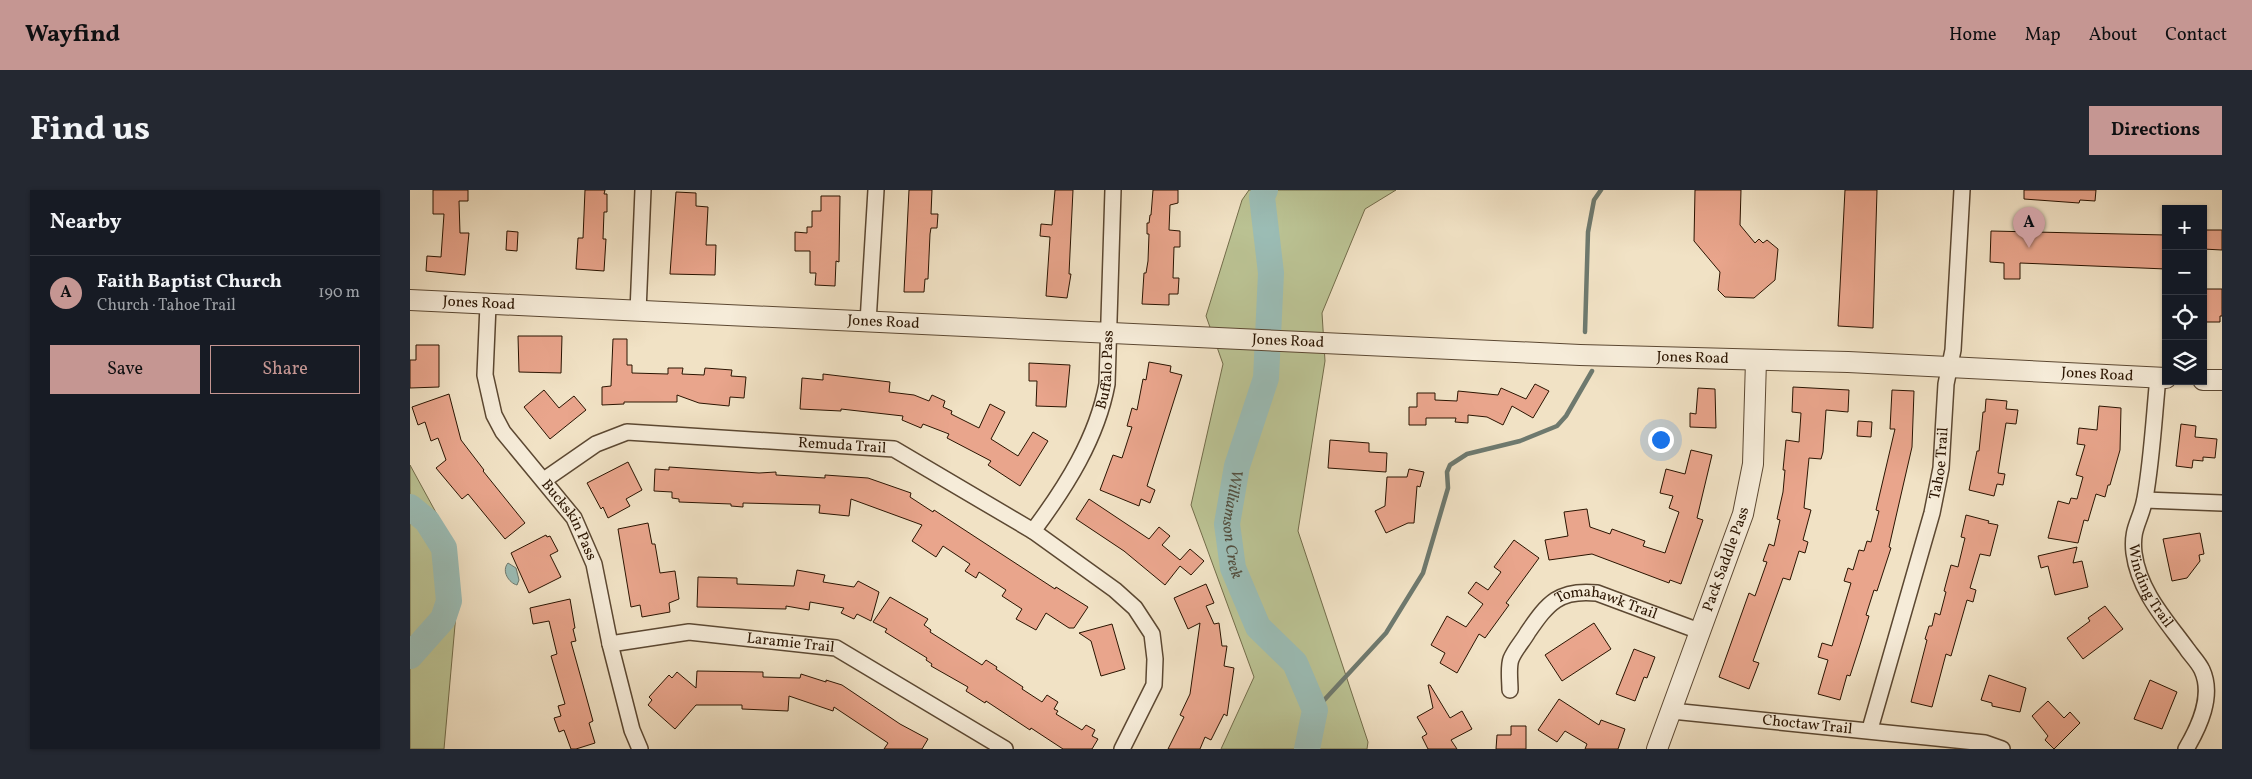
<!DOCTYPE html>
<html lang="en">
<head>
<meta charset="utf-8">
<style>
  :root { --surface:#171b24; --page:#242831; --text:#f1f3f6; --muted:#9ea1a6; --line:#363941; --accent:#c59692 }
  body { margin:0; font-family:Vollkorn,serif; background:var(--page); color:var(--text) }
  .controls { position:absolute; right:15px; top:15px; display:grid; overflow:hidden; border-radius:0px; box-shadow:0 1px 4px #0004 }
  .controls button { width:45px; height:45px; display:grid; place-items:center; padding:0; border:0; border-bottom:1px solid var(--line); background:var(--surface); color:var(--text); font:25px sans-serif }
  .you { position:absolute; left:1250px; top:249px; width:18px; height:18px; margin:-12px; border:4px solid #fff; border-radius:50%; background:#1a73e8; box-shadow:0 0 0 8px #1a73e833 }
  .badge { display:grid; place-items:center; width:32px; height:32px; border-radius:50%; background:var(--accent); color:#111; font-size:16px; font-weight:700 }
  .pin { position:absolute; translate:-50% -41px; filter:drop-shadow(0 1px 2px #0008) }
  .pin::after { content:''; position:absolute; top:26px; width:18px; height:15px; background:inherit; clip-path:polygon(0 0,100% 0,50% 100%) }
  .list { margin:0; padding:0; list-style:none }
  h2 { display:flex; justify-content:space-between; align-items:center; height:65px; margin:0; padding:0 20px; font-size:21px }
  h2 small { font-size:16px; font-weight:400; color:var(--muted) }
  .list li { display:grid; grid-template-columns:32px 1fr auto; gap:15px; align-items:center; box-sizing:border-box; height:75px; padding:0 20px; border-top:1px solid var(--line) }
  .list b { display:block; font-size:19px; white-space:nowrap }
  .list p { margin:0; font-size:16px; white-space:nowrap; color:var(--muted) }
  .list em { font-size:16px; font-style:normal; color:var(--muted) }
  .actions { display:flex; gap:10px; padding:15px 20px }
  .actions a { flex:1; padding:11px 0; border:1px solid var(--accent); border-radius:0px; text-align:center; font-size:18px; color:var(--accent) }
  .actions .main { background:var(--accent); color:#111 }
  .icon { flex:none; width:28px; height:28px; fill:none; stroke:currentColor; stroke-width:2; stroke-linecap:round; stroke-linejoin:round }
  .map { position:relative; flex:none; width:1812px; height:559px; overflow:hidden; border-radius:0px }
  header { display:flex; align-items:center; gap:30px; box-sizing:border-box; height:70px; padding:0 25px; background:var(--accent); color:#111 }
  header strong { font-size:24px }
  nav { display:flex; gap:28px; margin-inline-start:auto; font-size:18px }
  .intro { display:flex; align-items:center; justify-content:space-between; box-sizing:border-box; height:120px; padding:0 30px }
  h1 { margin:0; font-size:35px }
  .button { padding:12px 22px; border-radius:0px; background:var(--accent); color:#111; font-size:18px; font-weight:700 }
  main { display:flex; gap:30px; padding:0 30px }
  aside { flex:1; background:var(--surface); border-radius:0px; box-shadow:0 1px 4px #0004 }
  .map>svg:first-child { display:block }
</style>
</head>
<body>
<header>
<strong>Wayfind</strong>
<nav><a>Home</a><a>Map</a><a>About</a><a>Contact</a></nav>
</header>
<div class="intro"><h1>Find us</h1><a class="button">Directions</a></div>
<main>
<aside>
<h2>Nearby<small></small></h2>
<ul class="list">
<li><span class="badge">A</span><div><b>Faith Baptist Church</b><p>Church · Tahoe Trail</p></div><em>190 m</em></li>
</ul>
<div class="actions"><a class="main">Save</a><a>Share</a></div>
</aside>
<div class="map">
<svg width="1812" height="559" viewBox="0 0 1812 559">
  <rect width="100%" height="100%" fill="#f1e2c5"/>
  <filter id="stains"><feTurbulence type="fractalNoise" baseFrequency=".004" numOctaves="4"/><feColorMatrix values="0 0 0 0 .2 0 0 0 0 .09 0 0 0 0 .02 0 0 0 .5 -.17"/></filter>
  <radialGradient id="worn" r=".72"><stop offset=".6" stop-color="#630" stop-opacity="0"/><stop offset="1" stop-color="#630" stop-opacity=".3"/></radialGradient>
  <g fill="#bbc394" stroke="#726c4a">
    <path d="M839 0H986L955 19 912 123 915 171 888 341 958 552 957 559H811L844 487 781 315 813 174 796 126 832 10Z"/>
    <path d="M0 275 41 350 49 390 34 559H0Z"/>
  </g>
  <path fill="#9bbdb6" stroke="#6e796e" d="M98 373 106 378 109 390 107 395C99 393 91 381 98 373Z"/>
  <g fill="none" stroke-linecap="round" stroke-linejoin="round">
    <g stroke="#6e796e" stroke-width="4.5">
      <path d="M1175 142 1178 42 1184 10 1191 0"/>
      <path d="M905 520 976 443 1013 383 1038 298 1037 282 1040 275 1057 264 1110 251 1147 236 1156 226 1182 181"/>
    </g>
    <g stroke="#9bbdb6" stroke-width="26">
      <path id="s1" d="M855 0 852 7 861 83 856 188 827 276 817 334 823 378 848 437 885 473 905 520 897 559"/>
      <path d="M0 317 17 331 34 358 39 411 33 429 0 466"/>
    </g>
  </g>
  <g fill="#e9a58c" stroke="#2a1401">
    <path d="M23 0H58V11H49L50 43H59L55 85 16 81 17 66 31 67 34 24H23Z"/>
    <path d="M175 0H195L194 4H197V22H194L193 49H196L194 81 166 79 168 48H173Z"/>
    <path d="M499 0H522L521 24H528L527 38H521L520 44 518 89H515L514 102H494Z"/>
    <path d="M645 0H663L659 84H661L657 108 636 106 640 47 630 46 631 34 642 35Z"/>
    <path d="M743 0H768V13L760 15 759 40 770 41V57H764L763 88H769L768 104H759V115L732 114 734 83H736L738 71 739 44H737V33H739L740 25H741Z"/>
    <path d="M1285 0H1331L1330 35 1345 53 1349 49 1353 53 1357 50 1368 59 1365 90 1344 108 1315 107 1308 100 1310 82 1284 51Z"/>
    <path d="M1435 0H1467L1463 138 1428 136Z"/>
    <path d="M1614 0H1686L1685 11 1670 10 1669 13 1614 9Z"/>
    <path d="M266 2 286 3V16L298 17 296 55H306L305 85 260 84Z"/>
    <path d="M411 6H430L429 72 426 71 425 96 405 95 406 83H400V61H385V42L397 43V37H402V21H411Z"/>
    <path d="M1793 40H1812V60L1793 59Z"/>
    <path d="M97 41 108 42 107 61 96 60Z"/>
    <path d="M1581 41 1756 45V79L1610 73V89H1594V73L1580 72Z"/>
    <path d="M1793 99H1812V126H1810V132H1793Z"/>
    <path d="M108 146H152L151 183 109 182Z"/>
    <path d="M203 149H217V175H222V183L258 184V178H273L272 184 294 185 295 178 322 180 321 186 336 187 334 208 320 207 319 216 289 213 267 205V212H214V214L192 215V197L201 196Z"/>
    <path d="M6 155H29V197L0 198V170H6Z"/>
    <path d="M739 172 761 176 760 182 772 185 737 296 745 300 740 313 731 309 729 316 690 300 703 265 712 268 722 237 717 236 722 218 727 220 733 189 736 190Z"/>
    <path d="M619 173 660 175 656 217 626 216 627 191H619Z"/>
    <path d="M413 184 480 192 479 202 504 205 519 211 522 205 535 211 533 217 542 221 541 224 569 238 580 214 595 222 581 249 608 266 623 242 638 251 610 296 578 275 581 271 537 248 539 244 513 234 511 238 492 230 493 226 431 219V221L390 219 392 188 413 190Z"/>
    <path d="M1125 194 1139 201 1123 228 1102 216 1093 235 1077 227 1058 225V233L1045 232 1046 228H1016V235H999V217H1007V203H1025V210L1047 211 1048 201 1088 205 1091 198 1116 209Z"/>
    <path d="M1383 197 1439 200 1438 222 1416 220 1413 262 1411 269 1399 268 1394 318 1401 320 1393 350 1398 352 1395 363 1389 361 1380 390 1373 388 1343 471 1349 473 1339 499 1309 487 1339 403 1345 406 1357 372 1353 371 1359 354 1364 356 1370 330 1367 329 1373 302 1375 280H1373L1376 250 1389 252 1391 223 1382 222Z"/>
    <path d="M1288 198 1305 199 1306 238 1280 237V223L1286 224Z"/>
    <path d="M134 200 149 218 164 206 176 220 140 249 114 217Z"/>
    <path d="M1482 200 1504 201 1502 257 1479 357 1481 358 1467 401 1464 400 1456 425 1459 426 1450 455 1440 486 1437 485 1430 510 1408 504 1418 470 1408 467 1412 453 1422 456 1441 393 1434 391 1438 378 1443 380 1449 360 1454 361 1457 351 1461 352 1469 321 1466 320 1485 239H1480Z"/>
    <path d="M39 204 51 250 74 280 73 281 115 333 95 349 58 304 52 309 26 278 36 270 28 248 21 251 15 232 8 235 2 217Z"/>
    <path d="M1576 209 1597 211 1596 219 1608 220 1606 234 1596 233 1588 283 1595 284 1593 295 1587 294 1584 306 1559 300 1567 261H1569L1573 222H1575Z"/>
    <path d="M1689 216 1711 218 1710 260 1700 295H1698L1695 307 1686 304 1678 331 1674 330 1668 353 1638 348 1648 311 1659 314 1661 308 1667 309 1673 287 1666 285 1675 255 1667 254 1669 238 1687 240Z"/>
    <path d="M1448 231 1462 232 1461 247 1447 246Z"/>
    <path d="M1771 234 1786 236 1785 247 1807 249 1805 268 1793 267V271L1783 270 1782 278 1766 276Z"/>
    <path d="M920 250 959 253V262L977 263 976 282 918 278Z"/>
    <path d="M1281 260 1302 265 1287 328 1293 330 1271 394 1260 390 1259 393 1182 364 1139 370 1135 350 1158 346 1154 322 1177 319 1180 337 1200 344 1202 339 1235 351 1233 356 1255 363 1269 322 1259 318 1263 306 1250 303 1256 279 1275 284Z"/>
    <path d="M218 272 232 300 216 309 220 316 198 328 193 317 191 319 177 293Z"/>
    <path d="M259 277 349 283 366 282V285L415 288V285L458 288 501 303 500 307 523 322 524 320 645 399 646 397 678 417 664 438H659L636 423 626 440 606 429 612 419 592 406 596 400 569 382 566 388 555 381 560 374 533 356 526 367 502 351 512 335 441 309 439 326 409 323 410 315 333 313V317L321 316V314L269 312V309L262 308V302L244 301 245 279 259 280Z"/>
    <path d="M999 279 1014 282 1010 297 1007 296 1004 333H998L976 343 965 321 975 316 977 287H997Z"/>
    <path d="M679 309 739 349 749 337 760 346 752 355 770 370 780 359 794 371 781 385 770 376 755 395 714 361 666 329Z"/>
    <path d="M1556 325 1579 331 1578 333 1588 335 1580 366 1570 364 1560 398 1566 400 1563 412 1557 410 1541 466 1536 464 1522 517 1501 512 1517 450 1515 449 1519 436H1522L1525 423 1530 425 1536 402 1534 401 1541 375 1548 377 1555 348 1551 347Z"/>
    <path d="M238 333 242 354H245L250 383 265 381 269 409 259 413 260 422 232 427 230 415 221 417 208 339Z"/>
    <path d="M1790 343 1794 364 1789 365 1790 371 1777 388 1762 391 1753 349Z"/>
    <path d="M136 345 137 347 140 346 148 361 140 365 151 387 119 403 101 363Z"/>
    <path d="M1104 350 1129 368 1096 413 1099 415 1075 448 1069 444 1047 483 1030 473 1035 463 1021 455 1037 426 1056 437 1073 414 1058 403 1066 392 1078 400 1091 382 1084 377Z"/>
    <path d="M1667 357 1663 373 1672 371 1678 397 1645 405 1638 376 1631 378 1628 366Z"/>
    <path d="M387 380 415 385 413 392 444 397 448 391 469 402 461 431 447 424 444 429 431 423 434 418 400 412 399 420 376 416V419L287 417 288 387 327 388V394L384 396Z"/>
    <path d="M796 394 804 413 796 416 804 434 809 433 812 456H817L814 476 824 478 817 526 814 524 801 550 795 547 790 559H758L774 527 770 525 780 504 790 433 778 439 764 408Z"/>
    <path d="M480 407 518 429 514 435 521 440 520 442 572 475 576 470 587 477 586 479 613 497 612 499 632 512 637 505 648 512 644 519 648 521 646 524 672 540 676 535 685 540 682 546 688 549 682 559H653L621 538 620 540 576 511 575 513 556 501 558 497 521 476 522 474 516 470 517 468 475 442 477 439 463 432Z"/>
    <path d="M160 409 165 438 163 439 166 451 161 452 183 531 179 533 185 553 166 559H161L154 540 149 542 144 528 151 526 148 516 155 514 141 466 147 464 139 431 123 434 120 418Z"/>
    <path d="M1695 416 1713 439 1673 469 1657 448 1680 431 1678 428Z"/>
    <path d="M1184 433 1201 459 1152 491 1135 465Z"/>
    <path d="M702 434 715 479 691 486 681 451 669 443Z"/>
    <path d="M1224 459 1245 467 1237 488 1234 487 1225 511 1206 504Z"/>
    <path d="M287 481 353 482V487L390 488 391 484 416 492V490L432 495 490 534 518 549 512 559H474L478 553 424 517 423 521 379 506 378 521 332 519V515H286L265 539 238 515 242 510 239 507 259 485 262 488 267 482 286 498Z"/>
    <path d="M1579 485 1616 498 1610 522 1582 516V513L1571 510Z"/>
    <path d="M1740 490 1767 502 1752 539 1724 529Z"/>
    <path d="M1018 495H1020L1040 528 1052 521 1062 539 1041 550 1047 559H1018L1012 547 1017 544 1007 527 1023 518Z"/>
    <path d="M1149 509 1189 535 1191 530 1215 539 1208 559H1175L1177 554 1155 541 1147 552 1128 540Z"/>
    <path d="M1638 511 1654 528 1660 522 1670 533 1644 559 1635 550 1638 546 1622 526Z"/>
    <path d="M1101 536H1116V559H1086L1087 545H1101Z"/>
  </g>
  <g fill="none" stroke-linecap="round" stroke-linejoin="round">
    <g stroke="#5c4832" stroke-width="18">
      <g id="minor">
        <path id="s2" d="M78 115 75 185 84 225 93 242 164 328 184 374 200 454 222 540 230 559"/>
        <path d="M228 122 233 0"/>
        <path d="M458 132 466 0"/>
        <path id="s3" d="M1748 187C1744 227 1742 269 1735 308 1731 331 1721 337 1724 363 1729 401 1755 429 1777 459 1781 465 1789 473 1792 480 1804 506 1789 537 1776 559"/>
        <path id="s4" d="M134 290 186 254 217 242 484 259 623 341 705 400 725 418 742 444 745 469 744 495 712 559"/>
        <path d="M1735 310 1812 313"/>
        <path id="s5" d="M623 341C656 297 687 248 697 194L703 0"/>
        <path id="s6" d="M200 454 279 442 426 458 595 559"/>
        <path id="s7" d="M1100 500C1100 491 1098 477 1101 469 1105 459 1113 451 1118 442 1138 413 1149 399 1187 403L1289 441"/>
        <path id="s8" d="M1262 521 1575 553 1592 559"/>
        <path id="s9" d="M1460 539 1522 323 1531 278 1536 194 1543 160 1552 0"/>
      </g>
    </g>
    <g stroke="#5c4832" stroke-width="22">
      <g id="tertiary">
        <path id="s10" d="M0 110 1170 165 1438 172 1756 188"/>
        <path d="M1793 190H1812"/>
        <path id="s11" d="M1247 559 1333 324 1343 274 1346 170"/>
      </g>
    </g>
    <use href="#minor" stroke="#f6ecd9" stroke-width="15"/>
    <use href="#tertiary" stroke="#f6ecd9" stroke-width="20"/>
  </g>
  <g text-anchor="middle" dominant-baseline="central" stroke-width="4" stroke-linejoin="round" paint-order="stroke">
    <g font-size="15" fill="#2a1401" stroke="#f6ecd9">
      <text stroke="none"><textPath href="#s10" startOffset="69">Jones Road</textPath></text>
      <text stroke="none"><textPath href="#s10" startOffset="474">Jones Road</textPath></text>
      <text stroke="none"><textPath href="#s10" startOffset="879">Jones Road</textPath></text>
      <text stroke="none"><textPath href="#s10" startOffset="1284">Jones Road</textPath></text>
      <text stroke="none"><textPath href="#s5" startOffset="180">Buffalo Pass</textPath></text>
      <text stroke="none"><textPath href="#s10" startOffset="1689">Jones Road</textPath></text>
      <text stroke="none"><textPath href="#s4" startOffset="312">Remuda Trail</textPath></text>
      <text stroke="none"><textPath href="#s9" startOffset="275">Tahoe Trail</textPath></text>
      <text stroke="none"><textPath href="#s2" startOffset="241">Buckskin Pass</textPath></text>
      <text stroke="none"><textPath href="#s11" startOffset="202">Pack Saddle Pass</textPath></text>
      <text stroke="none"><textPath href="#s3" startOffset="215">Winding Trail</textPath></text>
      <text stroke="none"><textPath href="#s7" startOffset="159">Tomahawk Trail</textPath></text>
      <text stroke="none"><textPath href="#s6" startOffset="182">Laramie Trail</textPath></text>
      <text stroke="none"><textPath href="#s8" startOffset="136">Choctaw Trail</textPath></text>
    </g>
    <g font-size="16" font-style="italic" fill="#524f40" stroke="#f6ecd9">
      <text stroke="none"><textPath href="#s1" startOffset="341">Williamson Creek</textPath></text>
    </g>
  </g>
  <rect width="100%" height="100%" filter="url(#stains)"/>
  <rect width="100%" height="100%" fill="url(#worn)"/>
</svg>
<div class="controls">
<button>+</button>
<button>−</button>
<button><svg class="icon" aria-label="locate" viewBox="0 0 24 24"><circle cx="12" cy="12" r="6"/><path d="M12 2v4M12 18v4M2 12h4M18 12h4"/></svg></button>
<button><svg class="icon" aria-label="layers" viewBox="0 0 24 24"><path d="M12 4l9 5-9 5-9-5zM3 14l9 5 9-5"/></svg></button>
</div>
<div class="you"></div>
<div class="pin badge" style="left:1619px;top:58px">A</div>
</div>
</main>
</body>
</html>
